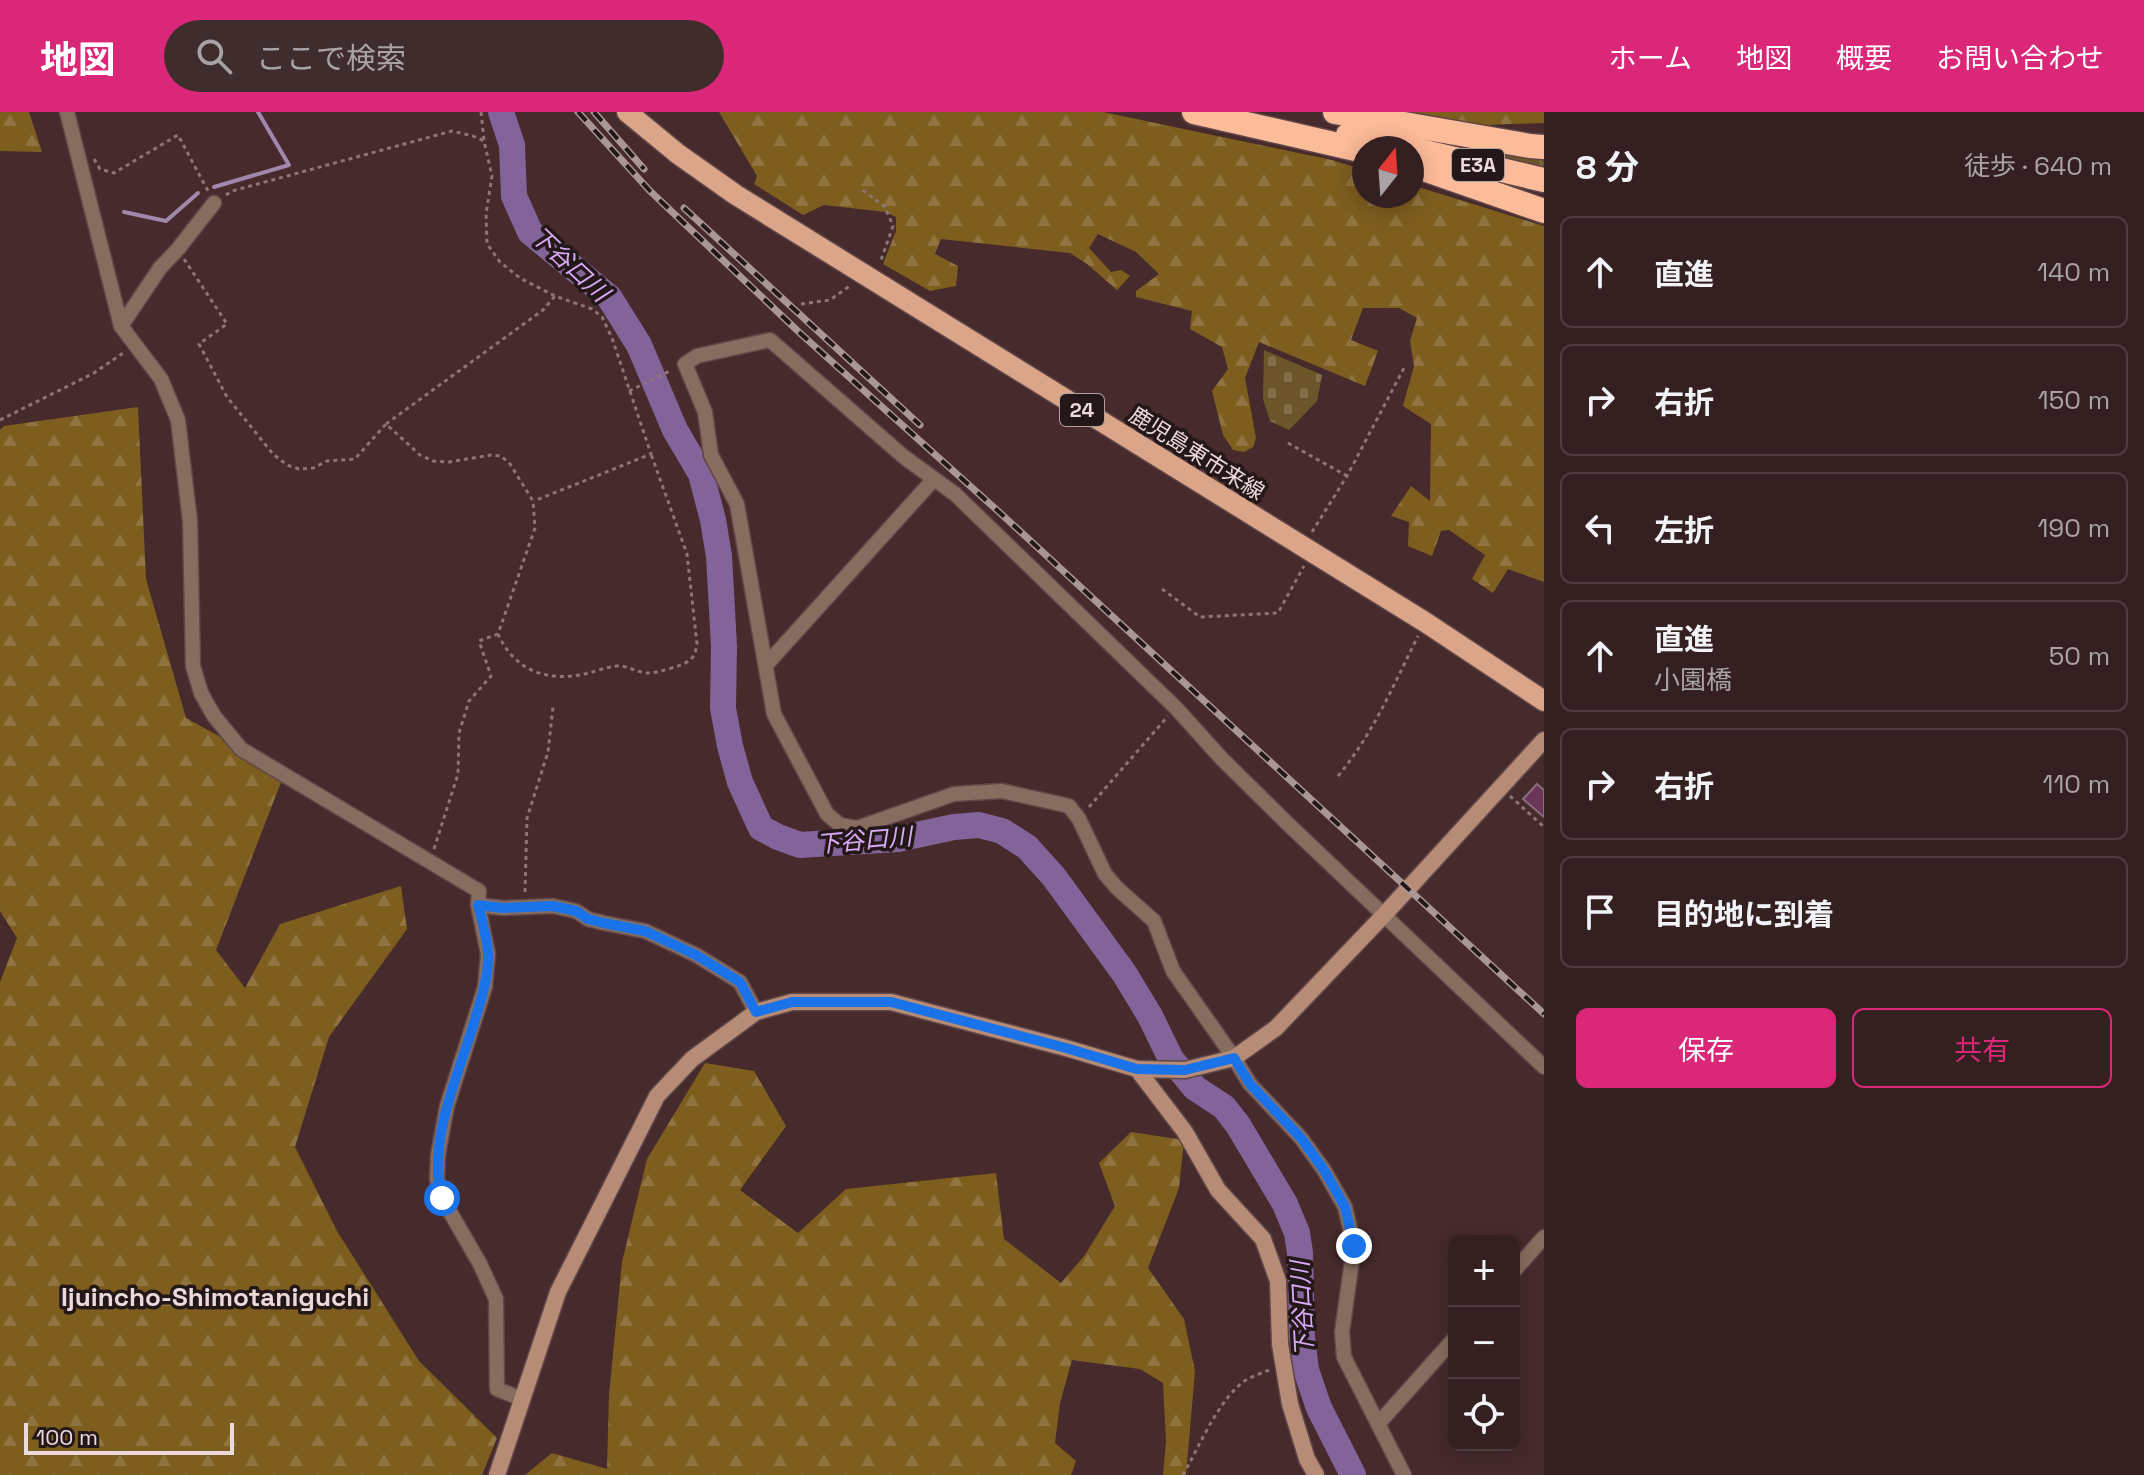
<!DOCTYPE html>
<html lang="ja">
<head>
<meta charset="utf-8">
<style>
  :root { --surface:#342021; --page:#3f2d2e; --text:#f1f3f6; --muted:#a9a3a5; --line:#4e3e3f; --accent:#db2777 }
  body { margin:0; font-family:"Space Grotesk","Noto Sans JP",sans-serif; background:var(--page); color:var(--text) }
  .controls { position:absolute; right:24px; bottom:24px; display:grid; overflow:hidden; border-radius:12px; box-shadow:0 4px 20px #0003 }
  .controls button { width:72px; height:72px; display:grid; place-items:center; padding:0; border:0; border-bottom:2px solid var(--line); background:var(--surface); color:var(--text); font:40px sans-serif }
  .compass { position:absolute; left:1352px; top:24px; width:72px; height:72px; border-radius:50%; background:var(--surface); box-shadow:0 4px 20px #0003; rotate:17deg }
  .scale { position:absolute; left:24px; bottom:20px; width:210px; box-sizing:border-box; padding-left:8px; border:4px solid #ecdada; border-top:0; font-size:22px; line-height:28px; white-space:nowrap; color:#ecdada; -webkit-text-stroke:6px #241718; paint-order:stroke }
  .stop { position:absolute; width:24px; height:24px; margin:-18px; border:6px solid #1a73e8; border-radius:50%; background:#fff }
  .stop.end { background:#1a73e8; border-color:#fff; box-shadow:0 2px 8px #0008 }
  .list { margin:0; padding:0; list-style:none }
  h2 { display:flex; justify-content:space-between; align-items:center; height:104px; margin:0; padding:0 32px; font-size:34px }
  h2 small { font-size:26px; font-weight:400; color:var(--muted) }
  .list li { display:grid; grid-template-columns:52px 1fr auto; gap:24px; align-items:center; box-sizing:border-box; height:112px; margin:0 16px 16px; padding:0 16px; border:2px solid var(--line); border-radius:12px }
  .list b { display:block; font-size:30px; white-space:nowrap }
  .list p { margin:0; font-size:26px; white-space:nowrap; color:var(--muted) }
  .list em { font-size:26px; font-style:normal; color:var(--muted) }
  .actions { display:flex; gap:16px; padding:24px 32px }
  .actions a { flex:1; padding:18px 0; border:2px solid var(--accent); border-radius:12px; text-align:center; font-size:28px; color:var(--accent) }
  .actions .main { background:var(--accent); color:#fff }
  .icon { flex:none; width:44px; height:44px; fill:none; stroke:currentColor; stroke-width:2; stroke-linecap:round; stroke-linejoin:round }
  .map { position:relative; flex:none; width:1544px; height:1363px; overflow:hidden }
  header { display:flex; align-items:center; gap:48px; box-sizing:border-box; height:112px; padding:0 40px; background:var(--accent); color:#fff }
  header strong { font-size:38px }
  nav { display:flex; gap:44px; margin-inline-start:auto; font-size:28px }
  .search { width:560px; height:72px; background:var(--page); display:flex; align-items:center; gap:20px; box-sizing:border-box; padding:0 28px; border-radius:44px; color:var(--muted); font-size:30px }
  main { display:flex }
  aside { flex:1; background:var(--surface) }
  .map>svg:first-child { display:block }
</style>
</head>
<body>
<header>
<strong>地図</strong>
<div class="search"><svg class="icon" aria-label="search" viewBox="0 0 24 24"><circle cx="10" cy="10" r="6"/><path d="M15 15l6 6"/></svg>ここで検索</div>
<nav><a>ホーム</a><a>地図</a><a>概要</a><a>お問い合わせ</a></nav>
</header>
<main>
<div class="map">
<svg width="1544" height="1363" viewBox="0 0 1544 1363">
  <defs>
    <pattern id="grass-tufts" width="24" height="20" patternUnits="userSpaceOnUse" patternTransform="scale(2)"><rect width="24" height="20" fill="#6d552a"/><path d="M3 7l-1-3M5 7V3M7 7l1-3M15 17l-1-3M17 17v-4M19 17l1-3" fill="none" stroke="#826d48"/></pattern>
    <pattern id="forest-firs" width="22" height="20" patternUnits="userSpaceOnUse" patternTransform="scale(2)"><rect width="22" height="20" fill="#7e5e1f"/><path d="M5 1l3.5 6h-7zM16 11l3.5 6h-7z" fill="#90743f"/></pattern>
    <pattern id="cemetery-stones" width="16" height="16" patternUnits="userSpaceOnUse" patternTransform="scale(2)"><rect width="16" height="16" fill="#6d552a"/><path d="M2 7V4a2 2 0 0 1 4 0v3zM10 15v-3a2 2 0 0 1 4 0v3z" fill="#826d48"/></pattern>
  </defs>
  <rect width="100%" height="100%" fill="#462a2c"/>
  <path fill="url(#grass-tufts)" d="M1383 21 1544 41V57Z"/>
  <g fill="url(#forest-firs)">
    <path d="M0 0H29L42 40 0 39Z"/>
    <path d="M719 0H1103L1332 48 1364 58V84H1412V73L1544 114V470L1508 457 1493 481 1472 467 1485 443 1449 418 1441 419 1432 444 1408 434 1409 410 1391 404 1411 374 1430 389 1431 312 1403 294 1414 254 1410 229 1417 206 1399 196H1363L1351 228 1378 239 1365 274 1259 230 1245 266 1256 326 1253 335 1244 340 1233 338 1223 323 1212 279 1228 257 1222 235 1190 217 1192 199 1136 185V179L1159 162 1136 140 1098 122 1089 136 1111 160 1121 158 1130 164 1117 178 1087 152 1070 141 941 127 935 142 958 154 956 174 930 179 883 152 896 119V105L885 100 824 93 803 103 754 72 757 64Z"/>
    <path d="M1411 0H1544V11L1484 13Z"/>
    <path d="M138 295 146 467 186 606 285 660 216 838 245 876 280 812 401 774 407 817 329 925 295 1035 337 1119 419 1249 497 1326 482 1363H0V870L17 826 0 799V318L4 314Z"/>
    <path d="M705 951 754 959 786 1014 740 1078 798 1121 846 1077 996 1061 1004 1127 1061 1171 1085 1143 1115 1094 1099 1051 1131 1020 1184 1028 1179 1076 1148 1156 1184 1207 1195 1259 1186 1363H1163L1166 1329 1163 1271 1140 1257 1072 1248 1060 1291 1055 1331 1076 1349 1071 1363H525L552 1341 607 1357 609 1283 622 1150 647 1047Z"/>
  </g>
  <path fill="url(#cemetery-stones)" d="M1264 238 1322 263 1317 289 1289 318 1270 309 1263 287Z"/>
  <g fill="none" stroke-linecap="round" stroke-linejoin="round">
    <g stroke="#a287ad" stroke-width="4">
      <path d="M214 75 289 53 258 0"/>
      <path d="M124 100 166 109 198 81"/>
    </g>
    <path stroke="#83649a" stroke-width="26" d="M501 0 512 33 514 84 530 120 609 185 639 233 675 318 701 362 713 408 719 444 724 534 723 596 730 634 740 670 761 716 778 725 800 733 898 727 954 715 979 713 1002 719 1027 735 1054 765 1124 861 1150 904 1171 947 1195 976 1224 995 1238 1013 1285 1092 1297 1121 1300 1141 1302 1225 1306 1258 1319 1296 1353 1363"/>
  </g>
  <path fill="#6a3557" stroke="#896e7e" stroke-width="2" d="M1537 672 1544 678V705L1523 687Z"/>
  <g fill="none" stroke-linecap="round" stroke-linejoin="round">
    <g stroke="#614648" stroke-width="17">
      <g id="street">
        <path d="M67 0 121 214 161 267 178 308 190 409 193 554 201 581 214 604 241 637 479 779 478 793 488 842 485 875 447 994 438 1043 437 1067 442 1086 480 1152 496 1187 497 1277 522 1287"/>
        <path d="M121 214 160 156 178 137 214 91"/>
        <path d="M766 553 934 367"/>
        <path d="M478 793 503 796 553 794 576 799 588 807 604 811 645 819 696 843 740 870 756 900"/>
        <path d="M1514 1159 1544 1125"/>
        <path d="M1378 1312 1454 1227"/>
        <path d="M1404 1363 1344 1245 1342 1220 1354 1134 1345 1095 1324 1058 1301 1026 1250 972 1234 946 1173 859 1154 809 1117 776 1105 762 1079 707 1069 694 1002 679 954 682 857 716 840 713 827 702 774 602 737 392 711 343 705 300 685 252 697 244 770 228 904 345 955 382 1176 596 1222 647 1288 712 1544 955"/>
      </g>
    </g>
    <g stroke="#614648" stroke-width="19">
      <g id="secondary">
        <path d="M1137 957 1185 958 1234 946 1276 916 1384 803 1544 628"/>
        <path d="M497 1363 558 1180 657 984 692 947 756 900 792 890H891L1066 936 1137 957 1185 1020 1218 1078 1263 1127 1278 1169 1280 1232 1290 1292 1307 1347 1316 1363"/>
      </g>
    </g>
    <g stroke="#614648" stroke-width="23">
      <path id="primary" d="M627 0 678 42 736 83 1425 510 1544 589"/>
    </g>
    <g stroke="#614648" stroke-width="27">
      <g id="highway">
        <path d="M1194 0 1364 39"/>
        <path d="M1335 0 1530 34 1544 35"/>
        <path d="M1348 23 1406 36"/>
        <path d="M1412 37 1544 68"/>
        <path d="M1412 53 1544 99"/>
      </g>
    </g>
    <g stroke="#8d7576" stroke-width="3" stroke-dasharray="4 4" stroke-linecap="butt">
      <path d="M481 0 484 28"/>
      <path d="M94 47 100 57 114 61 178 23 208 79"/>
      <path d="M863 78 885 95 893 114 880 151"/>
      <path d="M226 83 232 79 452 19 473 24 484 29 492 64 486 102 487 132 500 150 520 166 555 184 592 197 602 205 612 226 651 342 534 389"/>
      <path d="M184 147 227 212 199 232 227 285 273 342 287 353 299 357 313 356 327 349 355 347 386 312 420 343 433 349 449 350 491 343 501 344 510 352 533 389 535 416 498 522C514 557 543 569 580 563 592 561 605 555 617 554 627 553 637 561 648 561 656 561 683 554 690 548 695 544 696 538 697 532L687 442 651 342"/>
      <path d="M801 192 830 188 851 173"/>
      <path d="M629 279 672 258"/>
      <path d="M0 308 94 261 123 241"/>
      <path d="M386 312 543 198 555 184"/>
      <path d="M1288 331 1347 364"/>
      <path d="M1312 420 1347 364 1404 256"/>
      <path d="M1162 477 1200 505 1278 501 1304 454"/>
      <path d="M1338 664C1373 622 1394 572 1418 524"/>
      <path d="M1510 684 1544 715"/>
      <path d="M1089 695 1168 604"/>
      <path d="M434 737 458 662 459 621 469 589 491 564 479 529 498 522"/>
      <path d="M525 780 527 706 548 640 553 595"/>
      <path d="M1183 1363C1199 1335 1219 1286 1246 1268 1253 1264 1262 1261 1269 1258"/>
    </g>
    <use href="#street" stroke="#876d5f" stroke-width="14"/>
    <use href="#secondary" stroke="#b78c77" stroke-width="16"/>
    <use href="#primary" stroke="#dba589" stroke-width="20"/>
    <use href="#highway" stroke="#fcbb99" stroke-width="24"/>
    <g stroke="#ab9696" stroke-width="7">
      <g id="rail">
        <path d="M578 0 650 79 801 222 998 399 1544 902"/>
        <path d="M594 0 644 57"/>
        <path d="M684 96 920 313"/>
      </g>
    </g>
    <use href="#rail" stroke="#241718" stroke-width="4" stroke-dasharray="12" stroke-linecap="butt"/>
  </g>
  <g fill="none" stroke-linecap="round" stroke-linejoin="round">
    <path stroke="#1a73e8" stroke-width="10" d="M442 1086C426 1027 461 958 477 901 483 882 489 861 488 841 487 825 482 808 478 793L503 796 553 794 576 799 588 807 604 811 645 819 696 843 740 870 756 900 792 890H891L1066 936 1137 957 1185 958 1234 946 1250 972 1301 1026 1324 1058 1345 1095 1354 1134"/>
  </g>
  <g text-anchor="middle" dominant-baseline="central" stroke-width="7" stroke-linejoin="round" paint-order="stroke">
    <g fill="#241718" stroke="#b0a0a0" stroke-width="2">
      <rect x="1452" y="37" width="52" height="32" rx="6"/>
      <rect x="1060" y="282" width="44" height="32" rx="6"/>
    </g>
    <g font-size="20" font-weight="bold" fill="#ecdada">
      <text x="1478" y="53">E3A</text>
      <text x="1082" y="298">24</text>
    </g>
    <g font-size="22" fill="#ecdada" stroke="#241718">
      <text transform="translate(1197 341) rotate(32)">鹿児島東市来線</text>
    </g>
    <g font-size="24" font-style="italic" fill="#d8aaf9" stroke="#241718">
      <text transform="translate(570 152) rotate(43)">下谷口川</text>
      <text transform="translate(864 728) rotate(-5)">下谷口川</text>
      <text transform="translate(1302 1197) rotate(-93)">下谷口川</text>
    </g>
    <g font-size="26" font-weight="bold" fill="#ecdada" stroke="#241718">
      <text x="215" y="1185">Ijuincho-Shimotaniguchi</text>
    </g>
  </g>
</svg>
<div class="controls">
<button>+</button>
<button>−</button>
<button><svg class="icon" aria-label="locate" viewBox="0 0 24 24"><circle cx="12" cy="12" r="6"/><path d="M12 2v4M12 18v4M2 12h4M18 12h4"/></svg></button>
</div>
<svg class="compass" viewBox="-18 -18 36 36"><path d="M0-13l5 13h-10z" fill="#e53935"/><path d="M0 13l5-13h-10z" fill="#a9a3a5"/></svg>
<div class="scale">100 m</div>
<div class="stop" style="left:442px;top:1086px"></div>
<div class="stop end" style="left:1354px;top:1134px"></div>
</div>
<aside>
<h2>8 分<small>徒歩 · 640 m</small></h2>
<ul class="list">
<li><svg class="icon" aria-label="ahead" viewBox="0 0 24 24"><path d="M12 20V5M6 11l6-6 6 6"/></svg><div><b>直進</b></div><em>140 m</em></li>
<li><svg class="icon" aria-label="right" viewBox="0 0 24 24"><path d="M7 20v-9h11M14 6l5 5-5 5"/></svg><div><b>右折</b></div><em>150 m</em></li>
<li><svg class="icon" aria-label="left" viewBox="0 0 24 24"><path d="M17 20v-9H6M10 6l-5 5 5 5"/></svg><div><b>左折</b></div><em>190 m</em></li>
<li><svg class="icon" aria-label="ahead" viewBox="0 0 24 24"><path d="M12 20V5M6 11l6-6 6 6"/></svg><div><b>直進</b><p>小園橋</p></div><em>50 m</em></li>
<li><svg class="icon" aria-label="right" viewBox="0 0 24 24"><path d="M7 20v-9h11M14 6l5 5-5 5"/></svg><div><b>右折</b></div><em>110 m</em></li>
<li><svg class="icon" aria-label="arrive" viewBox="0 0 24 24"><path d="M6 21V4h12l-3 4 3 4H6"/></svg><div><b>目的地に到着</b></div></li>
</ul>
<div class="actions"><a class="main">保存</a><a>共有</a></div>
</aside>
</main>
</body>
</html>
